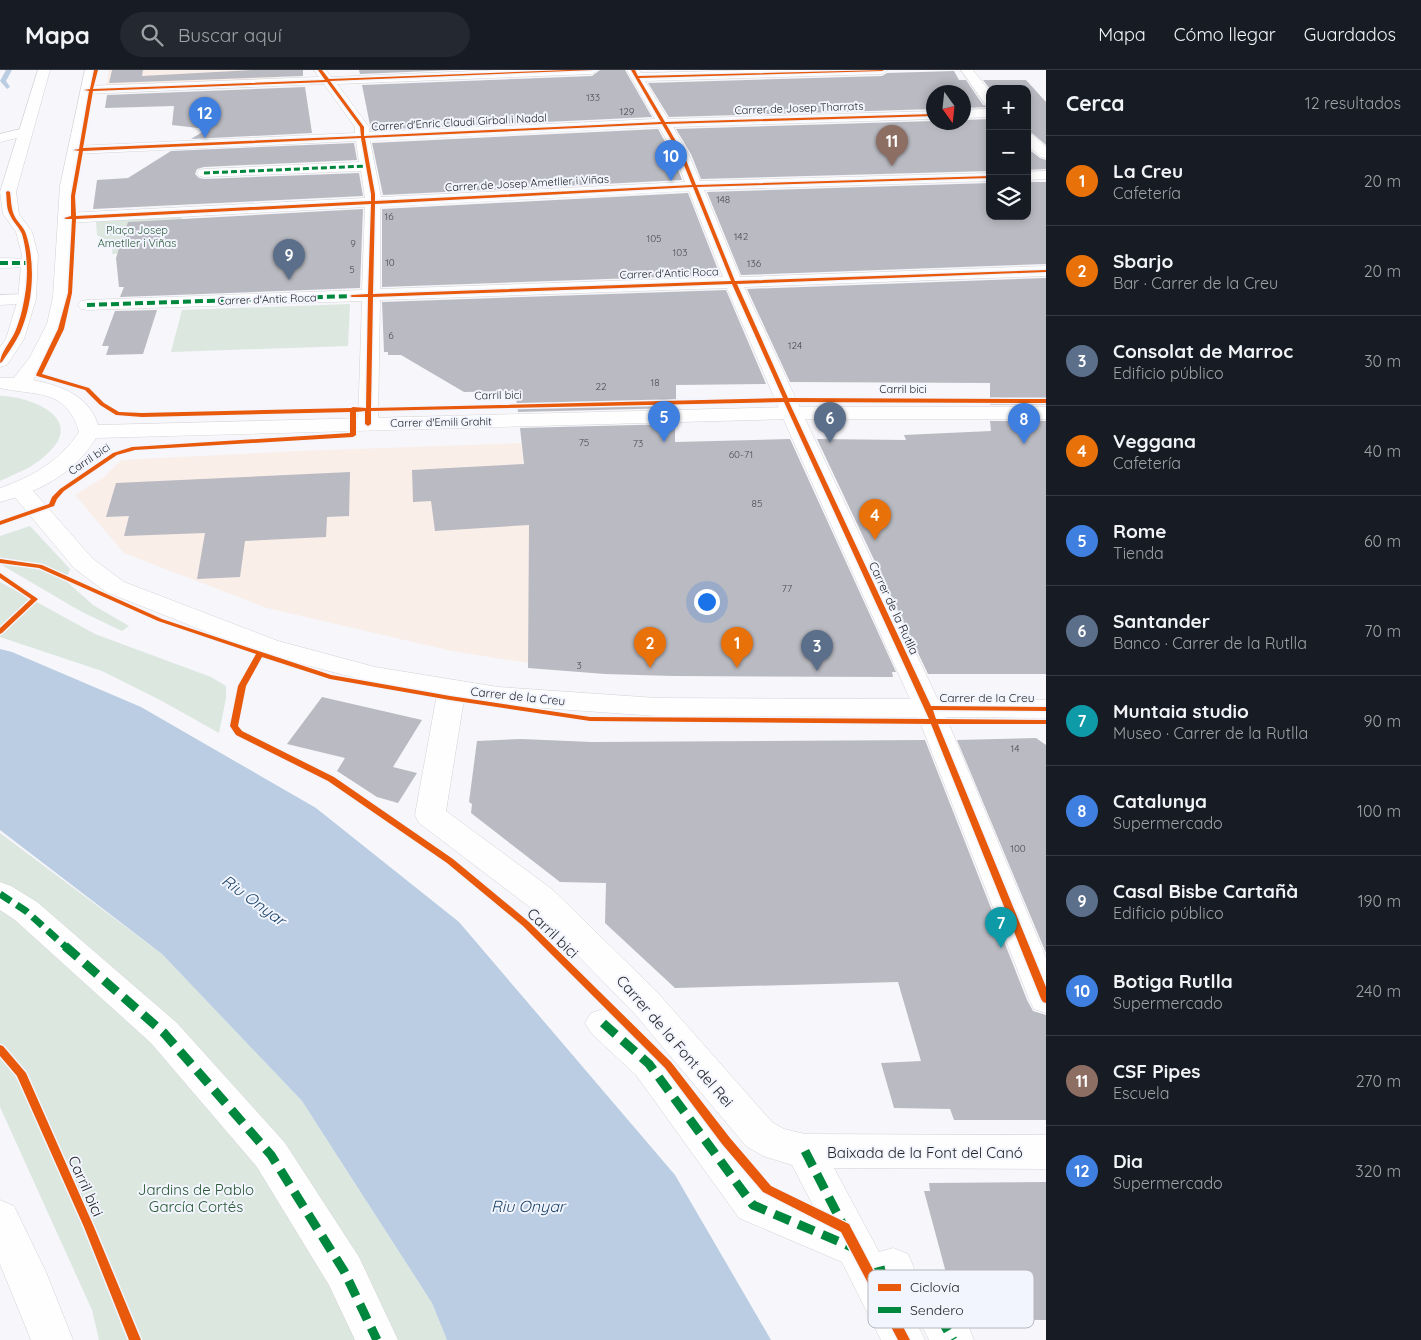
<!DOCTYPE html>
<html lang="es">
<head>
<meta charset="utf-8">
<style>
  :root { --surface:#171b24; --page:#242831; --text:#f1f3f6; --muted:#9ea1a6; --line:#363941; --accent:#6f6f72 }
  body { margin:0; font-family:Quicksand,sans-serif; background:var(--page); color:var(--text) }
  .controls { position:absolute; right:15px; top:15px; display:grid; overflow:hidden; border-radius:10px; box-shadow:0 2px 8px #0003 }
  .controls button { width:45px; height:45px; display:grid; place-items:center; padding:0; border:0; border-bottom:1px solid var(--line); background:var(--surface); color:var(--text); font:25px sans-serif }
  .compass { position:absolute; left:926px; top:15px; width:45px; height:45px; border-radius:50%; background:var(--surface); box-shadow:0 2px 8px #0003; rotate:165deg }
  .you { position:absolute; left:706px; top:531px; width:18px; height:18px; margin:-12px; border:4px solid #fff; border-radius:50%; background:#1a73e8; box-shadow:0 0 0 8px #1a73e833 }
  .badge { display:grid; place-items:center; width:32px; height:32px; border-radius:50%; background:var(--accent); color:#fff; font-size:16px; font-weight:700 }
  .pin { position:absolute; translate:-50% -41px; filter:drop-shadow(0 1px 2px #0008) }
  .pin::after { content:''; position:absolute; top:26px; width:18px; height:15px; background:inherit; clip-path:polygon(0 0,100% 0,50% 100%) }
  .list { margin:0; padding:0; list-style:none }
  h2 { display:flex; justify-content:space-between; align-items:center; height:65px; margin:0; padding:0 20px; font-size:21px }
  h2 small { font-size:16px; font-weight:400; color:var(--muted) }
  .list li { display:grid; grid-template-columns:32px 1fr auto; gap:15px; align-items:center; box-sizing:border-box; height:90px; padding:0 20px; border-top:1px solid var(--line) }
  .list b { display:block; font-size:19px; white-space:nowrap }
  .list p { margin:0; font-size:16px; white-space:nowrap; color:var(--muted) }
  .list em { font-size:16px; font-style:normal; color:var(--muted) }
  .icon { flex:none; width:28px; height:28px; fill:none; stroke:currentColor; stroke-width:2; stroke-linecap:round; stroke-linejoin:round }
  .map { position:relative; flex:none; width:1046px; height:1270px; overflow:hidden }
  header { display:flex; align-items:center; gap:30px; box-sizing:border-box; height:70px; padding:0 25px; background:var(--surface); border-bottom:1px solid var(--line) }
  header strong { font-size:24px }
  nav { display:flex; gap:28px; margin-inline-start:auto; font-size:18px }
  .search { width:350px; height:45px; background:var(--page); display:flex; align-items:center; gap:12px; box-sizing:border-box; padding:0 18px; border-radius:28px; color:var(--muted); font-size:19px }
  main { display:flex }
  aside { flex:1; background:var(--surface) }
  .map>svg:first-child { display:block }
</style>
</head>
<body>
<header>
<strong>Mapa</strong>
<div class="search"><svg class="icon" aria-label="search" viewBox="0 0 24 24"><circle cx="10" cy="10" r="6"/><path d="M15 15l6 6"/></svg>Buscar aquí</div>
<nav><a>Mapa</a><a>Cómo llegar</a><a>Guardados</a></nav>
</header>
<main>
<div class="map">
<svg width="1046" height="1270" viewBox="0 0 1046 1270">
  <rect width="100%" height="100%" fill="#f6f6fb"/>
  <g fill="#f9eee8">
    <path d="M109 0H288L277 9 106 16Z"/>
    <path d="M521 373 531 447 528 593 452 581 267 538 124 483 75 425 104 407 121 390 298 381Z"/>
  </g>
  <g fill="#dce7e0">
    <path d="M182 147 171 182 112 184 113 174 97 165 96 151Z"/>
    <path d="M350 234 348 276 171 282 182 240Z"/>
    <path d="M0 326C31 326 87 349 47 384 34 397 17 403 0 411Z"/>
    <path d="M30 456 70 499 66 511 93 535 129 556 122 561 82 542 0 494V466Z"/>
    <path d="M0 512 95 564 211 607 226 616V628L219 663 162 631 102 601 0 567Z"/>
    <path d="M0 763 162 884 302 1031 432 1233 447 1270H99L92 1240 0 1037Z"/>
  </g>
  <path fill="#bacde2" d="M0 579 12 582 141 637 316 738 459 852 675 1105 771 1270H447L432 1233 302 1031 162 884 0 760Z"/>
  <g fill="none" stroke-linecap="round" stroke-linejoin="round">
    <path fill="#bacde2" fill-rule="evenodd" d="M6 0H12L6 11 10 17 7 19 0 11Z"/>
  </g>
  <g fill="#babac2">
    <path d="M112 0H143L142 6 253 0H303V6L109 13Z"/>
    <path d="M359 0H453L360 4Z"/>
    <path d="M600 0H625L652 47 371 60 362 15 592 6Z"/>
    <path d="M954 1 959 10H966L983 35 990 37 964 38V22H934V39L669 47 648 13 882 6 887 3Z"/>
    <path d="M983 10H1026L1046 32V75L1033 64 1027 62V19H990Z"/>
    <path d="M305 17 312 63 191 69 207 59 172 55 174 36 105 38 107 25Z"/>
    <path d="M990 49V101L701 109 691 84 676 59 934 51V52H964V50Z"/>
    <path d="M658 59 673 86 682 110 383 125 372 73Z"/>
    <path d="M354 73 357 90 204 97 197 99 195 104 199 108 204 109 359 103 363 126 93 139 97 110 128 108 171 81Z"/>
    <path d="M1027 78 1040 88 1046 90V99L1027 100Z"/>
    <path d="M1027 112H1046V194L741 205 707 122 990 113V146H1027Z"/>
    <path d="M688 123 720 205 382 217V139Z"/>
    <path d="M363 139 360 218 120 227 124 217H119L116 188 128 152Z"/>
    <path d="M1046 208V335H990V313L790 312 747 219Z"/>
    <path d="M726 220 766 314 676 315V338L518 342 515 321 464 322 401 285H388V282H384L382 232Z"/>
    <path d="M157 240 143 284 106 285 109 276H102L115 241Z"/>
    <path d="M990 351H1046V604H928L817 369 906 370 904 365 991 361Z"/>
    <path d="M675 354V372L790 369 896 602H892L893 607 674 606 605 604 528 598 529 455 435 461 431 431 413 432 412 400 524 394 520 358Z"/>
    <path d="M350 402 349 446 327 447 326 467 245 471 240 507 197 509 205 463 124 466 129 446 106 447 116 413Z"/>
    <path d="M322 627 422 650 393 697 417 703 398 733 377 727 337 701 345 688 287 674Z"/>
    <path d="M1036 668 1046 675V883L957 670Z"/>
    <path d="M521 669 592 672 925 670 1027 930 1033 941 1046 945V1050H954L950 1039 894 1038 881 993 921 991 898 912 675 918 605 853 606 813 560 812 471 743 472 734 469 732 477 671Z"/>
    <path d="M1046 1112V1250L966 1249 952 1225 924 1121H930L929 1113Z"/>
  </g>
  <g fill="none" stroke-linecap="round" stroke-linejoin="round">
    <g stroke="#d3d3d7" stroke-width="1">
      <g id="street">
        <path d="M314 0H326L331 7 498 0H598L592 4 337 14 369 57V62L655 49 627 0H639L641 3 753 0H888L882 4 645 11 668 49 934 41V49L673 57 689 85 700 111 990 103V111L704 120 740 207 1046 196V206L744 217 813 366 938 630H1046V648L946 647 1046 888V943L1034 939 1029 929 918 647 657 646 498 635 464 629 446 741 553 820 658 923 772 1052 784 1059 805 1064 1046 1065V1099L834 1098 879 1182 893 1178 908 1184 914 1198 908 1212 898 1216 925 1270H881L842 1192 739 1148 636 1005 591 963 585 953 591 943 603 939 615 943 662 983 767 1122 817 1143 792 1095 763 1086 746 1076 634 943 531 838 419 753 415 745 437 624 375 613 260 583 106 522 74 498 8 419 11 414 19 412 27 414 92 488 124 512 278 571 375 597 498 617 657 628 910 629 791 366 727 218 380 230 378 354 375 358 368 360 361 358 358 354 362 231 87 240 81 239 78 235 81 231 87 230 362 220 365 137 66 153 60 151 58 148 60 145 66 143 365 128 361 101 204 107 199 106 197 103 199 100 204 99 359 92 356 71 75 84 70 83 68 80 70 77 75 76 355 63V57L324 14 86 24 80 20 86 16 319 7ZM659 57 675 85 685 112 381 127 370 71ZM689 121 723 207 380 219V137Z"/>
        <path d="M961 0H973L990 22V35L985 34Z"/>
        <path d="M990 39V47L964 48V40Z"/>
        <path d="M25 58 32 62 30 65 0 72V64Z"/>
        <path d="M1027 64 1032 65 1046 77V88L1041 87 1027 75Z"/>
        <path d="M1046 101V109L1027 110V102Z"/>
        <path d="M0 188 35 189 37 193 35 197 0 198Z"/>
        <path d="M27 224 33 225 36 229 33 233 0 235V225Z"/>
        <path d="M0 812 11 816 37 832 177 953 285 1073 359 1187 398 1270H355L329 1215 257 1097 151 973 15 850 0 840Z"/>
        <path d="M0 1130 14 1136 46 1202 73 1270H31L0 1194Z"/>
        <path d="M926 1204 941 1210 968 1255 974 1270H929L905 1224 911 1210Z"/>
      </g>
    </g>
    <g stroke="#d3d3d7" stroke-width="1">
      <g id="secondary">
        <path d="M38 0H50L16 122 19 144 32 162 38 185 36 229 24 269 7 295 0 297V277L6 269 18 229 22 185 16 162 3 144 0 122Z"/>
        <path d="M85 0H97L76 116 71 227 65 254 49 289 33 310C61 316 89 325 98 355L792 337H1046V349H792L96 368C75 403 39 422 0 432V418C32 407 60 391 79 362 67 318 35 326 0 318V308H14L30 287 47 254 53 227 60 116Z"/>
      </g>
    </g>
    <use href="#street" fill="#fefefe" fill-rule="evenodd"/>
    <use href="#secondary" fill="#fefefe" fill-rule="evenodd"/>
    <path stroke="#00873e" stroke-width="3" stroke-dasharray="6 3" stroke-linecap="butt" d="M204 103 367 96"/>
    <g stroke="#00873e" stroke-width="4" stroke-dasharray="8 4" stroke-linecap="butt">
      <path d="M0 193H29"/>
      <path d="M87 235 352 226"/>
    </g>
    <path stroke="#00873e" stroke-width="7" stroke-dasharray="13 7" stroke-linecap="butt" d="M0 824 26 841 66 877"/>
    <g stroke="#00873e" stroke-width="9" stroke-dasharray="17 9" stroke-linecap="butt">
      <path d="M65 876 164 963 271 1085 344 1201 377 1270"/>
      <path d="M603 953 649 994 753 1135 854 1178"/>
      <path d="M805 1081 844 1157"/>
      <path d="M869 1204 893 1198"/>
      <path d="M926 1224 953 1270"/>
    </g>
    <g stroke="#f3f5fe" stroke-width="3">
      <g id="cycleway">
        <path d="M94 0H98L93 19 325 10 318 0H322L329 9 567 0H594L330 11 364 57V66L661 52 631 0H635L638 6 884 0 882 1 639 8 665 52 934 44V46L666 54 684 85 696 115 990 106V108L697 117 735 211 1046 200V202L737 214 788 328 1046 329V333L789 332 931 636 1046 637V641L933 640 936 649 1046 650V654H938L1046 917V933L1043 932 1041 929 931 654 590 651 450 630 330 609 262 587 246 616 238 656 242 661 334 707 453 789 529 852 671 992 730 1068 771 1116 849 1154 910 1270H898L841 1162 763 1122 722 1074 665 998 523 856 447 793 328 711 236 665 230 656 238 616 256 584 158 551 39 498 0 493V489L42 495 162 549 331 605 450 626 590 647 929 649 784 332 371 341V354L368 356 365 354V341L356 342V365L353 367 135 380 117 385 64 421 57 429 54 436 0 455V451L49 434 52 427 60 419 113 383 132 377 350 363V342L142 347 116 345 100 335 85 320 37 306 36 305 58 259 68 223 72 149H66L64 148 71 146V126L79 81 73 80 79 79 89 21 84 20 90 19ZM327 12 360 57 361 66 83 78 93 21ZM662 54 680 85 692 115 375 131V124L365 68ZM361 68 371 124V131L76 146 75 126 83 81ZM693 117 731 211 373 224 375 134ZM371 134 368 224 352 225 350 226 352 227H368L366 338 353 337 351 338 142 343 119 342 104 333 89 318 42 304 64 259 72 223 76 149ZM732 214 783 328 371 338 373 227Z"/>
        <path d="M8 121 10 122C11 129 11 138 14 145 17 152 24 157 26 164 36 195 33 233 20 263 15 273 8 283 2 292L0 293C0 283 11 271 15 262 21 248 24 233 26 218 28 201 27 181 22 164 19 157 13 152 10 145 6 138 7 129 6 122Z"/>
        <path d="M0 503 38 529 2 563 0 564V558L31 529 0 508Z"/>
        <path d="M0 975 3 976 26 1003 94 1157 141 1270H129L84 1157 17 1006 0 986Z"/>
      </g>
    </g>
    <use href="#cycleway" fill="#e8590c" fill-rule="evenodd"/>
  </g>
  <g text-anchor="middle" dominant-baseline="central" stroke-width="4" stroke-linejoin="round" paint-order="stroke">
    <g font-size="10" fill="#4b4b4f">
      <text x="593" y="27">133</text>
      <text x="627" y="41">129</text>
      <text x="723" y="129">148</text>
      <text x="389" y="146">16</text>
      <text x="741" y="166">142</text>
      <text x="654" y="168">105</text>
      <text x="353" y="173">9</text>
      <text x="680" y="182">103</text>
      <text x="390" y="192">10</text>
      <text x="754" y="193">136</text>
      <text x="352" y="199">5</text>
      <text x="391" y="265">6</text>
      <text x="795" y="275">124</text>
      <text x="655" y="312">18</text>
      <text x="601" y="316">22</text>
      <text x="584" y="372">75</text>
      <text x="638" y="373">73</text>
      <text x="741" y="384">60-71</text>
      <text x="757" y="433">85</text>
      <text x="787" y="518">77</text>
      <text x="579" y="595">3</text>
      <text x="1015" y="678">14</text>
      <text x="1018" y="778">100</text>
    </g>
    <g font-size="11" fill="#262629" stroke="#f3f5fe">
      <text transform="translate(799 38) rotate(-2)">Carrer de Josep Tharrats</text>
      <text transform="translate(459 52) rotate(-3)">Carrer d'Enric Claudi Girbal i Nadal</text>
      <text transform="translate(527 113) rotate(-3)">Carrer de Josep Ametller i Viñas</text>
      <text transform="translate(669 203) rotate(-2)">Carrer d'Antic Roca</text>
      <text transform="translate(267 229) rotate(-2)">Carrer d'Antic Roca</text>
      <text x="903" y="319">Carril bici</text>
      <text transform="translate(498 325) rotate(-1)">Carril bici</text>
      <text transform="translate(441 352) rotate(-1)">Carrer d'Emili Grahit</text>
      <text transform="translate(89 389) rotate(-34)">Carril bici</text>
    </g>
    <g font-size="11" fill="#285834" stroke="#f3f5fe">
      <text x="137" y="160">Plaça Josep<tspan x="137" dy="13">Ametller i Viñas</tspan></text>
    </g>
    <g font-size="12" fill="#262629" stroke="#f3f5fe">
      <text transform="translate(894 538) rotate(65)">Carrer de la Rutlla</text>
      <text transform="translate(518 626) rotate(6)">Carrer de la Creu</text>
      <text x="987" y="627">Carrer de la Creu</text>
    </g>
    <g font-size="15" fill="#262629" stroke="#f3f5fe">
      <text transform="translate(553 863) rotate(44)">Carril bici</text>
      <text transform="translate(675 971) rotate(49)">Carrer de la Font del Rei</text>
      <text x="925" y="1082">Baixada de la Font del Canó</text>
      <text transform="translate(86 1116) rotate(66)">Carril bici</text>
    </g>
    <g font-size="15" fill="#285834" stroke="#f3f5fe">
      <text x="196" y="1119">Jardins de Pablo<tspan x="196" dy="17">García Cortés</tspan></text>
    </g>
    <g font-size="16" font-style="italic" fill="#1d466c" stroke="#f3f5fe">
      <text transform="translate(254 830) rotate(36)">Riu Onyar</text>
      <text x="528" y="1136">Riu Onyar</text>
    </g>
  </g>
  <rect x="868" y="1200" width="166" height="58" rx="8" fill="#f3f5fe" stroke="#b6b7be" stroke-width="1"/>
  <rect x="878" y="1214" width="23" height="7" fill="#e8590c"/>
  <rect x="878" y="1237" width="23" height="6" fill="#00873e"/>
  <g font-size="14" fill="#262629">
    <text x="910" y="1222">Ciclovía</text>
    <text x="910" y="1245">Sendero</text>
  </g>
</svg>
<div class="controls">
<button>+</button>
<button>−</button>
<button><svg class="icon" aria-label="layers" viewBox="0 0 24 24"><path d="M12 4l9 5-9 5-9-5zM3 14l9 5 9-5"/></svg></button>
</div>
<svg class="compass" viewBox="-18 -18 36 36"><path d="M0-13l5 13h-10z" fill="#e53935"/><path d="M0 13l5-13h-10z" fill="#9ea1a6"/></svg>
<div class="you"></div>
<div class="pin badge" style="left:737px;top:598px;background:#e8710a">1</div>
<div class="pin badge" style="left:650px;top:598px;background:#e8710a">2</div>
<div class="pin badge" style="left:817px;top:601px;background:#5c6f8a">3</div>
<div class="pin badge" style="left:875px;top:470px;background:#e8710a">4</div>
<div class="pin badge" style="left:664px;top:372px;background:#3f7fe0">5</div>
<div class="pin badge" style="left:830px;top:373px;background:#5c6f8a">6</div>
<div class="pin badge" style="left:1001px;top:878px;background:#0f9aa8">7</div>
<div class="pin badge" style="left:1024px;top:374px;background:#3f7fe0">8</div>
<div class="pin badge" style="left:289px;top:210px;background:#5c6f8a">9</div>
<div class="pin badge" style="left:671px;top:111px;background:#3f7fe0">10</div>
<div class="pin badge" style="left:892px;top:96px;background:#8d6e63">11</div>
<div class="pin badge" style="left:205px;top:68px;background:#3f7fe0">12</div>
</div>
<aside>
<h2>Cerca<small>12 resultados</small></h2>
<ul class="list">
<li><span class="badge" style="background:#e8710a">1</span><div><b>La Creu</b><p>Cafetería</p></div><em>20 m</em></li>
<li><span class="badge" style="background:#e8710a">2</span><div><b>Sbarjo</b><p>Bar · Carrer de la Creu</p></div><em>20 m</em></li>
<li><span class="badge" style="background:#5c6f8a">3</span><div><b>Consolat de Marroc</b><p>Edificio público</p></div><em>30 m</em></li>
<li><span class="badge" style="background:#e8710a">4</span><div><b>Veggana</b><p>Cafetería</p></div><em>40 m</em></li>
<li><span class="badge" style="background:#3f7fe0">5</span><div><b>Rome</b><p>Tienda</p></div><em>60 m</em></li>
<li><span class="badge" style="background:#5c6f8a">6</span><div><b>Santander</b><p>Banco · Carrer de la Rutlla</p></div><em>70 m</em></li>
<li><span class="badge" style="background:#0f9aa8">7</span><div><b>Muntaia studio</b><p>Museo · Carrer de la Rutlla</p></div><em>90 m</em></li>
<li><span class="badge" style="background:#3f7fe0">8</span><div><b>Catalunya</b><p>Supermercado</p></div><em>100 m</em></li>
<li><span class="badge" style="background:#5c6f8a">9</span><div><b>Casal Bisbe Cartañà</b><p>Edificio público</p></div><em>190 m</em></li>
<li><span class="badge" style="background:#3f7fe0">10</span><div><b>Botiga Rutlla</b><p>Supermercado</p></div><em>240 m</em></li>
<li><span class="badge" style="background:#8d6e63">11</span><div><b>CSF Pipes</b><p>Escuela</p></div><em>270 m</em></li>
<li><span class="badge" style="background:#3f7fe0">12</span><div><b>Dia</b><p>Supermercado</p></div><em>320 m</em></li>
</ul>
</aside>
</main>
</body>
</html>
